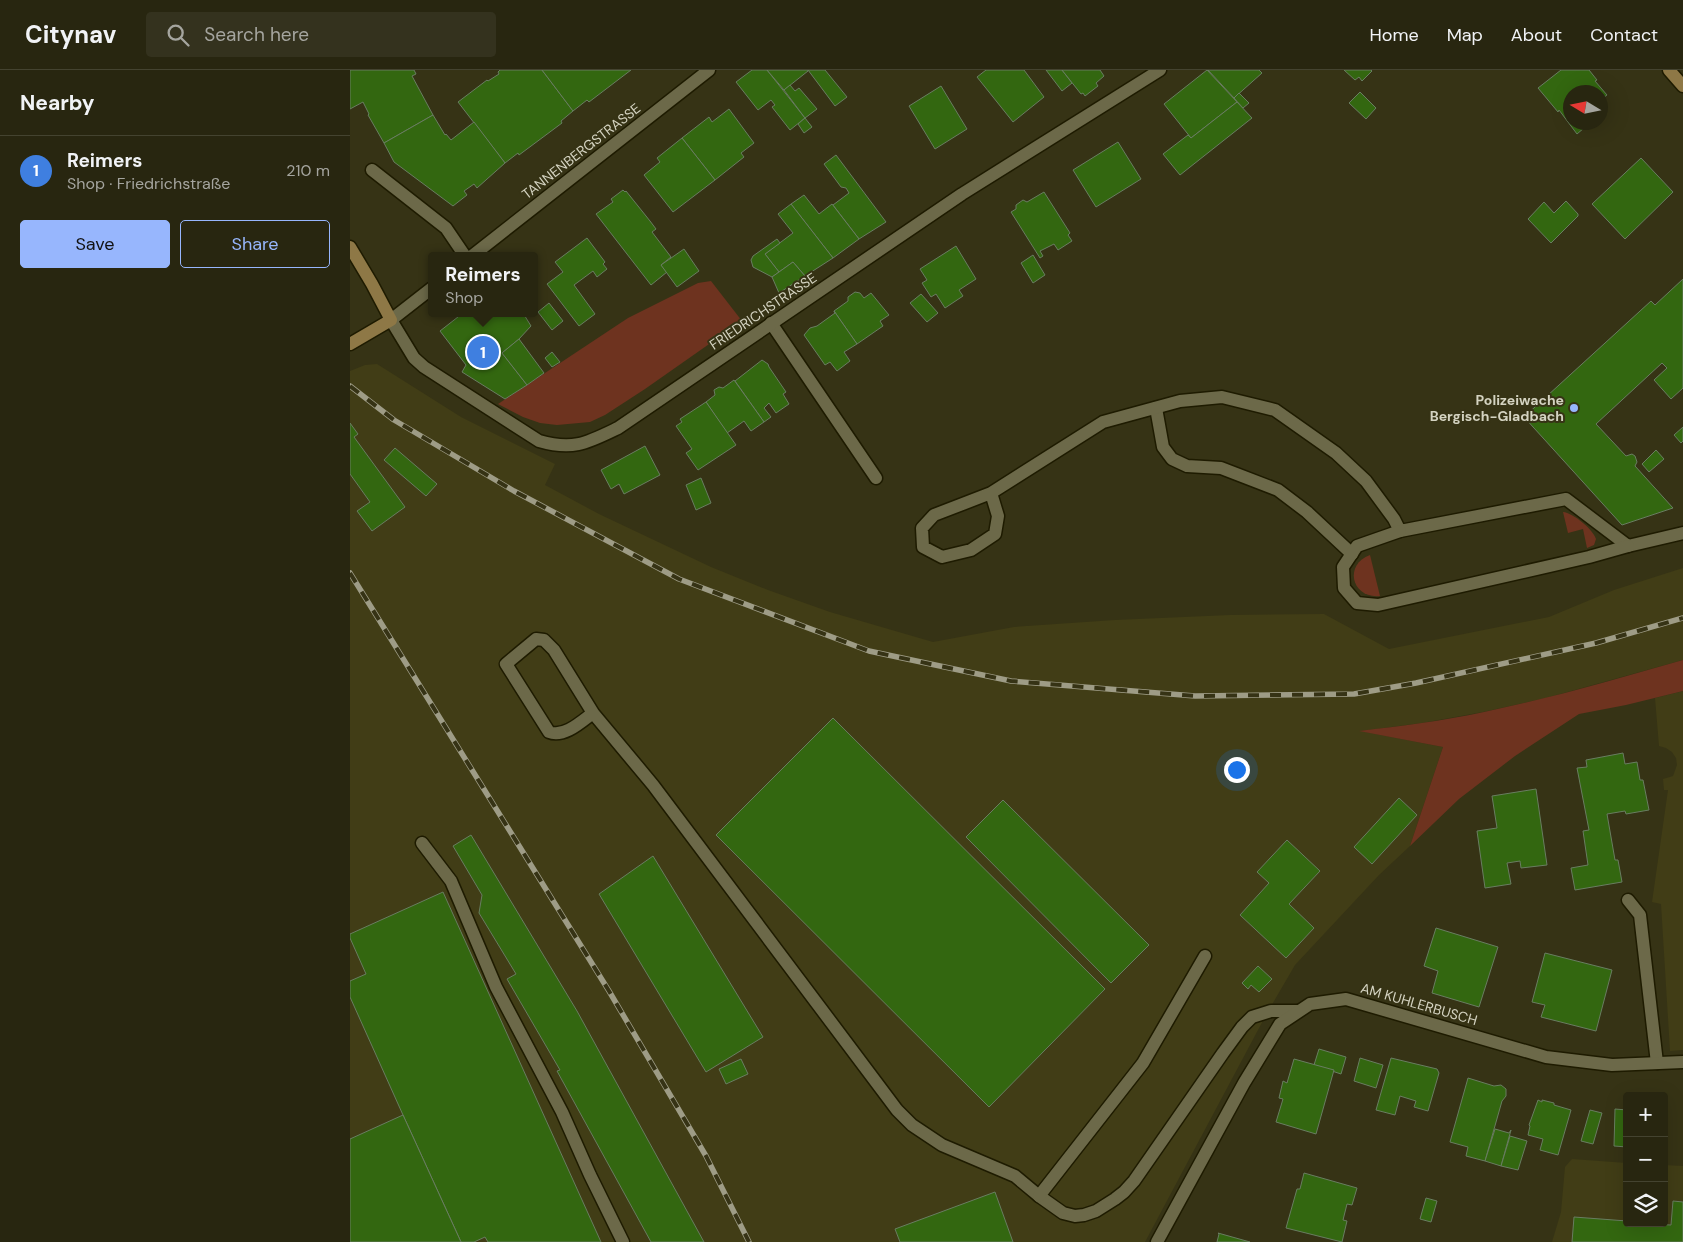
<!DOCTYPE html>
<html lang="en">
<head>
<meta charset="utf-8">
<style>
  :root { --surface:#282610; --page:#34321e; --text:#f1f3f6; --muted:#a5a59f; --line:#444330; --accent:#97b6fd }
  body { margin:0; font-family:"DM Sans",sans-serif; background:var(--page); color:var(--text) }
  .controls { position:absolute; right:15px; bottom:15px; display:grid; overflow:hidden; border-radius:5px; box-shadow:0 5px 20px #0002 }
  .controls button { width:45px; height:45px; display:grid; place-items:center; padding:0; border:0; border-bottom:1px solid var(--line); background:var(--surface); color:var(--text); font:25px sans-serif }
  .compass { position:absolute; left:1213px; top:15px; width:45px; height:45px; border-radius:50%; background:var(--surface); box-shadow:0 5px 20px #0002; rotate:280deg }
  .you { position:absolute; left:886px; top:699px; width:18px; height:18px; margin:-12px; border:4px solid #fff; border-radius:50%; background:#1a73e8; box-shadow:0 0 0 8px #1a73e833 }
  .badge { display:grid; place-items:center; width:32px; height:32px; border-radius:50%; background:var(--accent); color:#fff; font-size:16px; font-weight:700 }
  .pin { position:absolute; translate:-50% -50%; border:2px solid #fff; box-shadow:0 1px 5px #0006 }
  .popup { position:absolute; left:78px; top:182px; width:110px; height:65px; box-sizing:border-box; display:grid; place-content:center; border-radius:5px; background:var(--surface); filter:drop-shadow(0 1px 4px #0005); font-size:16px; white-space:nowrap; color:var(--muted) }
  .popup b { font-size:19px; color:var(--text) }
  .popup::after { content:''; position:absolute; left:50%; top:100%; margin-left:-10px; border:10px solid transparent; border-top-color:var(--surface) }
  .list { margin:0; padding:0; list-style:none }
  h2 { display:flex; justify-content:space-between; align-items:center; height:65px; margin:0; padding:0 20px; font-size:21px }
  h2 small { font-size:16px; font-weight:400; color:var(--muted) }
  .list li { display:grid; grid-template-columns:32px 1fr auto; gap:15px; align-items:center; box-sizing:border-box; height:70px; padding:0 20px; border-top:1px solid var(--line) }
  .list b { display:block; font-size:19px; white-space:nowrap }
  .list p { margin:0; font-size:16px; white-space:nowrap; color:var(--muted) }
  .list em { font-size:16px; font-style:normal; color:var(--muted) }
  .actions { display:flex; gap:10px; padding:15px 20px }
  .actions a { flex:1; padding:11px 0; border:1px solid var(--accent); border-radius:5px; text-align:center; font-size:18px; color:var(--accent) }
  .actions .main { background:var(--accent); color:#111 }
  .icon { flex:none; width:28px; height:28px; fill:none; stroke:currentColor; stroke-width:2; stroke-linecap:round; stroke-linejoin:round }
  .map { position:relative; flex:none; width:1333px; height:1172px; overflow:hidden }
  header { display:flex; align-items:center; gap:30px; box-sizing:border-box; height:70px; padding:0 25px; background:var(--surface); border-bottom:1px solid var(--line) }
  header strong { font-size:24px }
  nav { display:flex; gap:28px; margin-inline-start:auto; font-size:18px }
  .search { width:350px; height:45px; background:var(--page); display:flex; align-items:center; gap:12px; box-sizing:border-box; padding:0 18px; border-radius:5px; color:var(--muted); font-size:19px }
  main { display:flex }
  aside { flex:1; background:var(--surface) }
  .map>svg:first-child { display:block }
</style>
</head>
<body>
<header>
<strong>Citynav</strong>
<div class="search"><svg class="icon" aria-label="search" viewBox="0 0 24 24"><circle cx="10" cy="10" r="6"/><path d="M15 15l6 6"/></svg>Search here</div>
<nav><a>Home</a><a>Map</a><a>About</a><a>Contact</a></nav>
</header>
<main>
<aside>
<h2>Nearby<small></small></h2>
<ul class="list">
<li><span class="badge" style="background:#3f7fe0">1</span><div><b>Reimers</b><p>Shop · Friedrichstraße</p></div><em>210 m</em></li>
</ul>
<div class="actions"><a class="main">Save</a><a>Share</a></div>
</aside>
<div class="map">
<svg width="1333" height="1172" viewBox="0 0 1333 1172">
  <rect width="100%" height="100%" fill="#363315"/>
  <g fill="#413d16">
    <path d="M27 294 111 347 205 394 195 415 249 444 361 497 418 520 480 542 583 572 664 557 765 550 880 545 974 544 1039 579 1199 547 1264 520 1333 498V590L1196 628 1133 642 1072 653 1011 661 1093 677 1060 776 1029 805 945 895 916 945 795 1172H0V301L15 295Z"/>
    <path d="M1333 621V980L1320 981 1311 834 1302 832 1318 720H1314L1313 709 1323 706 1327 695 1326 688 1322 682 1316 678 1309 676 1305 628Z"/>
    <path d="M1222 1089 1277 1093V1153H1314V1095L1333 1096V1172H1202L1211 1142 1215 1097Z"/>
  </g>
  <g fill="#6e331f">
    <path d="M361 211 392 251 295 319 255 345 240 352 207 355 190 353 173 347 148 334 278 248 348 213Z"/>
    <path d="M1213 442C1223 443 1243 459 1246 469L1244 475 1237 478 1233 459 1218 463Z"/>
    <path d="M1020 485 1030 526C1002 529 993 495 1020 485Z"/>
    <path d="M1333 590V621L1276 635 1229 644 1165 686 1109 729 1060 776 1093 677 1009 661C1051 656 1092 651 1134 642 1201 628 1267 609 1333 590Z"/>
  </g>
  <g fill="#336710" stroke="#697d61">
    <path d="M0 0H64L66 4 62 6 83 45 34 73 18 45 19 44 13 32 0 39Z"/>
    <path d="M150 0H192L223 41 211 51 212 53 169 85 168 83 155 93 108 32 137 10 138 11 149 4 148 2Z"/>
    <path d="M192 0H281L239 32 237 30 223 41Z"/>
    <path d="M402 0H417L455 48 440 60 422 37 425 35 421 30 408 40 386 12Z"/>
    <path d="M417 0H458V1L434 20Z"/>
    <path d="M458 0H475L497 27 485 36Z"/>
    <path d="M636 0H674L694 27 663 52 627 7Z"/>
    <path d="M696 0H712L722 13 712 21Z"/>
    <path d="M712 0H750L754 6 746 13 748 16 735 26 733 23 731 24Z"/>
    <path d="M857 0 887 32 841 68 814 34Z"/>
    <path d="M858 0H909L912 3 884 28Z"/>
    <path d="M994 0H1021L1022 1 1012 11 1009 7 1005 10Z"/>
    <path d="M1211 0H1239L1247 10 1245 11 1257 25 1250 30V22H1220V52H1241L1227 64 1209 40 1208 42 1188 18Z"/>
    <path d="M440 15 445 21 449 18 467 39 455 48 434 20Z"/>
    <path d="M591 16 617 59 585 79 559 36Z"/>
    <path d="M1010 22 1026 38 1016 49 999 33Z"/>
    <path d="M889 23 899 33 893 38 884 28Z"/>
    <path d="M887 32 902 48 830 105 813 84 838 65 841 68Z"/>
    <path d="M379 39 404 73 391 83 394 87 365 110 332 68 359 47 362 52Z"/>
    <path d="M83 45 95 65 96 64 101 70 124 52 155 93 127 118 124 114 114 121 117 125 103 136 44 92 34 73Z"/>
    <path d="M455 48 462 57 454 63 448 54Z"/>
    <path d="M332 68 365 110 323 142 294 105 310 92 307 88Z"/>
    <path d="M768 72 791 109 746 137 723 100Z"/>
    <path d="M486 85 536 152 509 169 483 135 499 123 496 118 491 117 474 94Z"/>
    <path d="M1291 88 1323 122 1275 169 1242 134Z"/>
    <path d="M273 120 275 122 276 121 300 151 306 159 302 162 321 187 311 195 317 202 301 215 246 144 263 132 261 129Z"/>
    <path d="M694 122 720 163 718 165 722 171 708 180 704 174 690 181 693 186 690 188 661 142 666 139V135L673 130 677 132Z"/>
    <path d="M454 125 469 144 482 134 509 169 483 188 441 134Z"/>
    <path d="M1216 131 1228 144V146L1201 173 1178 149 1194 132 1204 143Z"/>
    <path d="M441 134 483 188 455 206 443 192 429 202 415 184 443 163 428 144Z"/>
    <path d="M237 168 255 192 253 194 257 199 247 207 243 201 224 215 245 244 229 256 197 214 213 202 205 192Z"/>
    <path d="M427 169 430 173 415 184 429 202 422 207 403 197 401 190 403 186Z"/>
    <path d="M606 176 626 209 609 220 613 226 595 238 586 224 581 227 572 213 577 210 570 199Z"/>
    <path d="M334 179 349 201 327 217 311 195Z"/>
    <path d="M683 185 695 205 683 213 671 193Z"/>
    <path d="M443 192 455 206 429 223 422 207Z"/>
    <path d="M1333 209V318L1321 329 1304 310 1317 298 1312 293 1246 354 1276 386 1282 384 1285 386 1287 392 1285 396 1323 438 1272 455 1174 347 1301 231 1305 235Z"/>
    <path d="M505 222 510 223 514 228 521 223 539 245 530 251 533 256 507 274 484 241 498 231V227Z"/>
    <path d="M571 224 588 243 577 252 560 233Z"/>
    <path d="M199 233 213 251 202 260 188 242Z"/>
    <path d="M484 241 507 274 494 282 500 291 487 301 480 292 475 295 454 265 460 258 467 256 485 243Z"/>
    <path d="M113 243H173L181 256 169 269 152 283 177 315 155 329 112 302 116 295 90 261Z"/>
    <path d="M169 269 194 303 177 315 152 283Z"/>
    <path d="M202 282 210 292 202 297 195 288Z"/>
    <path d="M412 290 418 294 419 297 436 322 433 324 439 334 426 343 419 333 414 338 421 347 414 352 385 311Z"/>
    <path d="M384 310 414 352 401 361 394 351 377 363 356 332 365 325 364 320 369 317 373 318Z"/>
    <path d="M356 332 386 375 348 400 336 383 342 379 326 356 332 352 330 349Z"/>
    <path d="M0 353 8 364 4 367 55 437 22 461 7 441 20 432 0 404Z"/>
    <path d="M1333 357V371L1331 373 1324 365Z"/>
    <path d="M295 376 310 405 274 424 269 414 261 419 251 400Z"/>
    <path d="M45 378 87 414 76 426 34 390Z"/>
    <path d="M1306 380 1314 389 1299 402 1292 394Z"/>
    <path d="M351 408 361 433 346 440 336 415Z"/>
    <path d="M483 648 755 919 639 1037 366 765Z"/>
    <path d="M1273 683 1275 694 1287 692 1290 710H1293L1299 740 1276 744 1275 741 1257 744 1265 790H1268L1272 812 1225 820 1221 798 1238 795 1233 761 1239 760 1227 698 1237 697 1236 690Z"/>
    <path d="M1186 719 1197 795 1171 798 1170 791 1157 793 1161 814 1135 818 1127 761 1147 758 1142 726Z"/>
    <path d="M1049 728 1067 745 1022 794 1004 777Z"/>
    <path d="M653 730 799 875 761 913 616 767Z"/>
    <path d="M121 765 227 941 354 1172H301L207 1001 210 1000 157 909 166 904 129 843 132 825 103 776Z"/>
    <path d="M937 770 970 801 939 834 964 858 936 888 890 845 919 813 907 802Z"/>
    <path d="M303 786 413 967 356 1002 249 824Z"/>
    <path d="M93 822 251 1172H138L135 1167 124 1172H111L53 1045 0 927V911L16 904 0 868V864Z"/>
    <path d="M1086 858 1148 877 1129 937 1082 923 1088 901 1074 896Z"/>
    <path d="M1195 883 1262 900 1246 961 1191 947 1195 935 1182 932Z"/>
    <path d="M908 896 922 909 909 922 901 915 898 919 892 913Z"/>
    <path d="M969 979 996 987 991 1004 964 995Z"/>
    <path d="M1010 988 1033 995 1026 1018 1004 1011Z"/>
    <path d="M1041 988 1087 999 1089 1003 1078 1041 1064 1037 1066 1031 1050 1026 1045 1045 1026 1040Z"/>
    <path d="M391 989 398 1004 376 1014 369 999Z"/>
    <path d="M944 989 984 1000 966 1064 926 1052 933 1029 929 1028 933 1011 937 1013Z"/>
    <path d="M1118 1008 1144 1016 1151 1015 1156 1019V1026L1152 1031 1135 1091 1116 1086 1118 1077 1100 1072Z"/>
    <path d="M1188 1030 1192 1032V1030L1204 1033V1035L1221 1040 1208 1085 1190 1080 1193 1069 1178 1065 1180 1056 1179 1055Z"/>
    <path d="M1265 1039 1277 1040V1077L1264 1076Z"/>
    <path d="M1240 1040 1252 1043 1243 1074 1231 1071Z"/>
    <path d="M53 1045 111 1172H0V1069Z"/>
    <path d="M1145 1059 1159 1063 1161 1060 1151 1096 1135 1091Z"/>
    <path d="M1160 1066 1177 1071 1168 1100 1151 1096Z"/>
    <path d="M954 1103 1007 1118 1002 1135 997 1134 993 1150 997 1151 992 1172 936 1158 947 1119H950Z"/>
    <path d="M645 1122 663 1172H550L545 1159Z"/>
    <path d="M1076 1128 1087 1131 1081 1152 1070 1149Z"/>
    <path d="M1323 1131 1333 1132V1172H1222L1224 1147 1277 1151V1153L1321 1155Z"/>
    <path d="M868 1163 900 1172H867L869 1164Z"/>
  </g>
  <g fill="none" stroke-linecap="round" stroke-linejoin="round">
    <g stroke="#1e1b00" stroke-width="15">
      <g id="lane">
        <path d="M22 100 96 158 115 186"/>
        <path d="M421 253 526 408"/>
        <path d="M806 338 813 377 822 389 837 396 871 398 928 420 957 442 1002 484"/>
        <path d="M641 423 648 446 645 464 621 480 592 487 573 477 572 458 584 445 641 423 753 352 830 331 872 327 925 340 986 383 1016 411 1044 449 1050 461 1216 429 1278 476 1333 463"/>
        <path d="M1050 461 1007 476 993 497 994 518 1007 533 1028 535 1239 487 1278 476"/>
        <path d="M243 643 204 580 194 570 186 569 156 594 199 662C214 668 231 652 243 643L303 715 547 1040 562 1055 592 1075 665 1106 689 1126 713 1143 725 1146 734 1145 746 1141 765 1129 774 1122 784 1111 873 983 892 957 902 947 921 941H948"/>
        <path d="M72 773 101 811 146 917 212 1042 240 1105 273 1172"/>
        <path d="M1278 830 1290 845 1307 993"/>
        <path d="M689 1126 793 993 855 886"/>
      </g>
    </g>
    <g stroke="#1e1b00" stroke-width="15">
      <g id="street">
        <path d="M122 186 359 0"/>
        <path d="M82 218 41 250 64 288 74 297 189 371C223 381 237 373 268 358L612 124 810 0"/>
        <path d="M807 1172 894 1013 930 954 960 934 996 929 1196 987 1262 995 1333 992"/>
      </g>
    </g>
    <g stroke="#1e1b00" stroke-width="15">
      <g id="secondary">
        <path d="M1319 0 1333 16"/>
        <path d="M0 177 22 214 41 250 0 274"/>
      </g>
    </g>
    <use href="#lane" stroke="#6c6949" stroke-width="12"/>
    <use href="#street" stroke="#6c6949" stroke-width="12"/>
    <use href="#secondary" stroke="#8e7846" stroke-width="12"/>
    <g stroke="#9e9c86" stroke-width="5.5">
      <g id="rail">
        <path d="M0 316 44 350 164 421 329 509 519 581 661 611 845 626 1004 624 1066 613 1246 573 1333 548"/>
        <path d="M0 503 259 921 356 1086 399 1172"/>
      </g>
    </g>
    <use href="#rail" stroke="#363315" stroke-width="4" stroke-dasharray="11" stroke-linecap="butt"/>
  </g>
  <circle fill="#97b6fd" stroke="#363315" stroke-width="2" cx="1224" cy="338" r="5"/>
  <g text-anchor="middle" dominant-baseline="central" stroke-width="4" stroke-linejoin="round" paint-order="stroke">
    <g font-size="14" fill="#d4d3c1" stroke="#363315">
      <text transform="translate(231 81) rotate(-38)">TANNENBERGSTRASSE</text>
      <text transform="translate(413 241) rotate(-34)">FRIEDRICHSTRASSE</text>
      <text transform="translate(1069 934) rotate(16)">AM KUHLERBUSCH</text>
    </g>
    <g font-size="14" font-weight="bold" fill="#d4d3c1" stroke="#363315" text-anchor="end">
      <text x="1214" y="330">Polizeiwache<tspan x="1214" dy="16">Bergisch-Gladbach</tspan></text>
    </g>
  </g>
</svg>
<div class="controls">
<button>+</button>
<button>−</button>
<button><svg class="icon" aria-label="layers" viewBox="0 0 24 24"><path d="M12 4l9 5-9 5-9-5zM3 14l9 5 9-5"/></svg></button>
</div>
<svg class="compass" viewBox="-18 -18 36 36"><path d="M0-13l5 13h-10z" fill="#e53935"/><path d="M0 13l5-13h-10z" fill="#a5a59f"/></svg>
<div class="you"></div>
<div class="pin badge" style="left:133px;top:282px;background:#3f7fe0">1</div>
<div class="popup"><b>Reimers</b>Shop</div>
</div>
</main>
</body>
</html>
